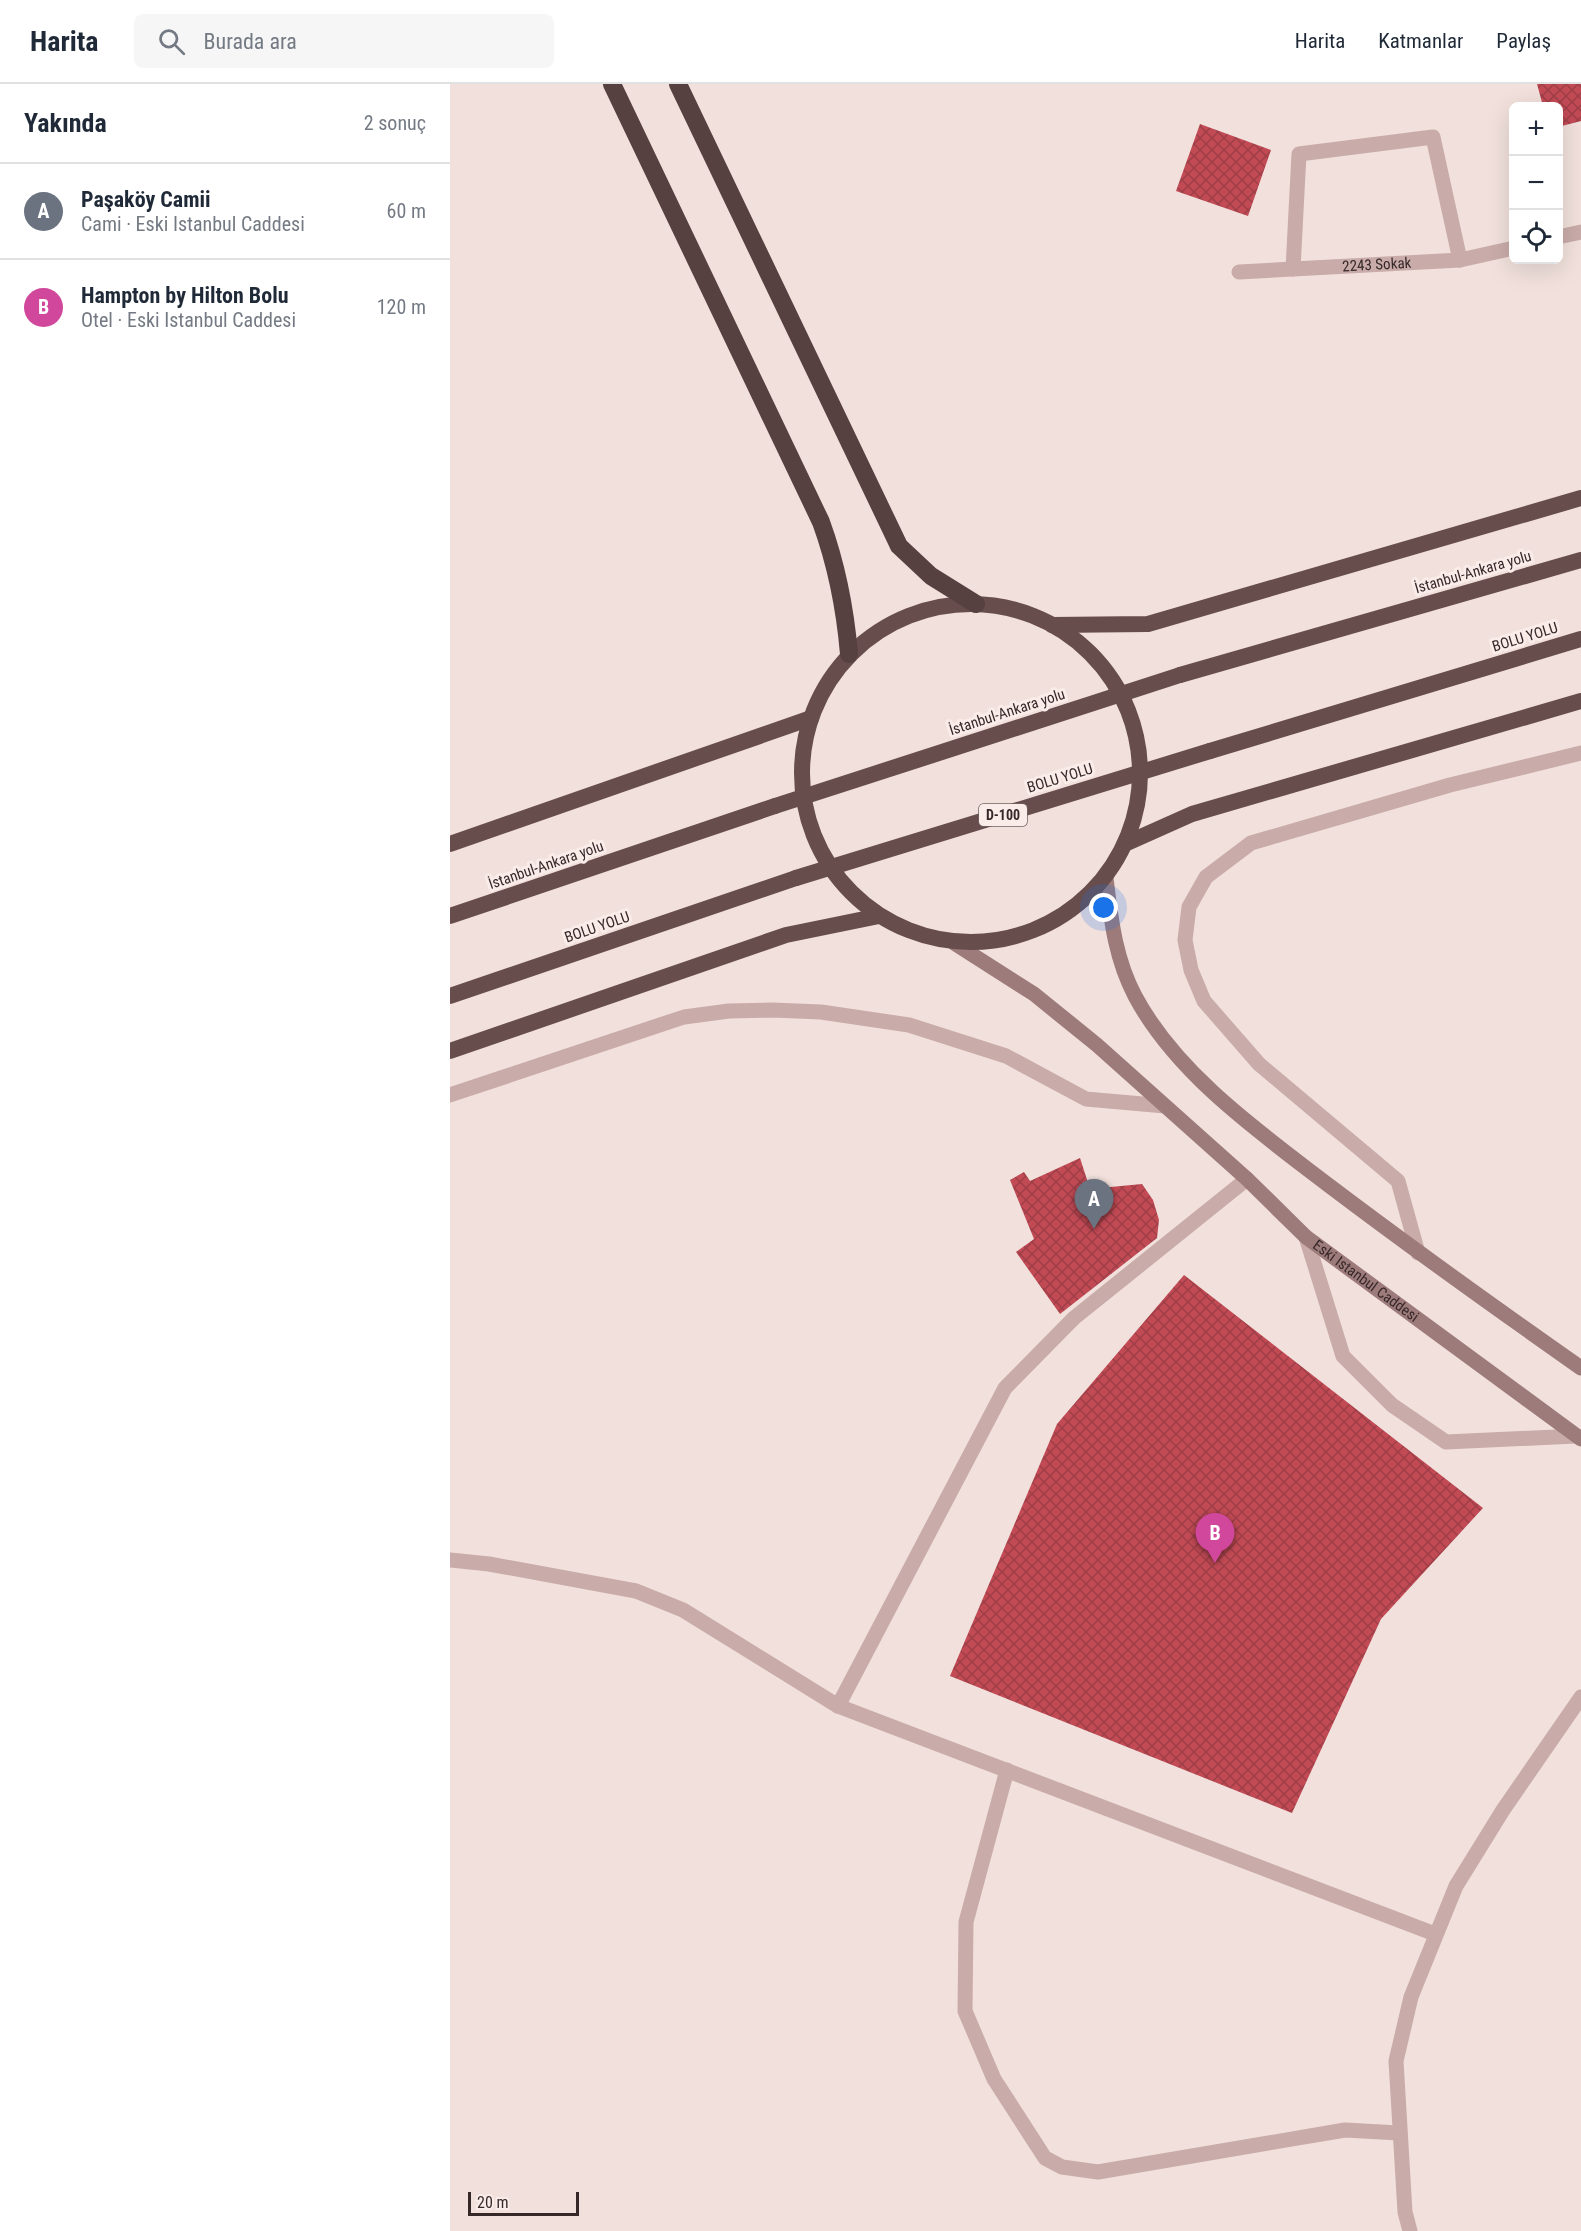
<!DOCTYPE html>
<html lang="tr">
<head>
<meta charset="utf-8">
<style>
  :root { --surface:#fff; --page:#f6f6f7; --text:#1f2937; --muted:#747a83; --line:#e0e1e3; --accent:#ea580c }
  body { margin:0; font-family:"Roboto Condensed",sans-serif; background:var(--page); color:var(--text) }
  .controls { position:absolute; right:18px; top:18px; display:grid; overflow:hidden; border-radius:9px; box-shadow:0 6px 24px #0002 }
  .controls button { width:54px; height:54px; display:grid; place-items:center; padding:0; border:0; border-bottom:2px solid var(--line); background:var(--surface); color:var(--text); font:30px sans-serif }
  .scale { position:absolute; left:18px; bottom:15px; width:111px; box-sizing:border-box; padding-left:6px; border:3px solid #362829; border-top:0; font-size:16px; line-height:21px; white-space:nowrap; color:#362829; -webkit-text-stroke:4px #f9ece9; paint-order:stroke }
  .you { position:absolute; left:654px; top:824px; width:21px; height:21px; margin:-15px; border:4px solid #fff; border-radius:50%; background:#1a73e8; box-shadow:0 0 0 9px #1a73e833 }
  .badge { display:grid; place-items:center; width:39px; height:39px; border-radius:50%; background:var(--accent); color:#fff; font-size:20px; font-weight:700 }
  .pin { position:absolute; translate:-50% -50px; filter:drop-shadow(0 2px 3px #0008) }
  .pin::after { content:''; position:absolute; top:32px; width:21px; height:18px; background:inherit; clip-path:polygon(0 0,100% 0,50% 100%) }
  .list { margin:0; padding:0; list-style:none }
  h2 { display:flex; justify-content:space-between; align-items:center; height:78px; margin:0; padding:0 24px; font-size:26px }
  h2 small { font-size:20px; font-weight:400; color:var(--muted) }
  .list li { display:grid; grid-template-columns:39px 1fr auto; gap:18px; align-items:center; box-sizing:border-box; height:96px; padding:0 24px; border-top:2px solid var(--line) }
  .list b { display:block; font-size:22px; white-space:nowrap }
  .list p { margin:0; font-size:20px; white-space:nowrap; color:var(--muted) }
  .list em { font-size:20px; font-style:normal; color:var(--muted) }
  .icon { flex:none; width:33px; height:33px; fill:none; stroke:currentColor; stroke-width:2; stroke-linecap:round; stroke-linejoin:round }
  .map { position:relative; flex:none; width:1131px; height:2147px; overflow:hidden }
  header { display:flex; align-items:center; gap:36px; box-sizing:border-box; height:84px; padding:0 30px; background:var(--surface); border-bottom:2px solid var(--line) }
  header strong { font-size:28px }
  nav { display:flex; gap:33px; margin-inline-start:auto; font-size:21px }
  .search { width:420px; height:54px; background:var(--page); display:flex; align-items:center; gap:15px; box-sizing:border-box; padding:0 21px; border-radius:9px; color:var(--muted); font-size:22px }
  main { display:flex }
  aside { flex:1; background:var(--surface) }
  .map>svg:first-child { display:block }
</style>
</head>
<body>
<header>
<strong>Harita</strong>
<div class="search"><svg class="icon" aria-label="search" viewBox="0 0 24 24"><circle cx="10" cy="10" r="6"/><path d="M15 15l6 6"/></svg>Burada ara</div>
<nav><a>Harita</a><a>Katmanlar</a><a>Paylaş</a></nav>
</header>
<main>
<aside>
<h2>Yakında<small>2 sonuç</small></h2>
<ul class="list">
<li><span class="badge" style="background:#6b7280">A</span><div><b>Paşaköy Camii</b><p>Cami · Eski Istanbul Caddesi</p></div><em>60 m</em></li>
<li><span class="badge" style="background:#d1479c">B</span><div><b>Hampton by Hilton Bolu</b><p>Otel · Eski Istanbul Caddesi</p></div><em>120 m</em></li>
</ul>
</aside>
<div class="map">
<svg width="1131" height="2147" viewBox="0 0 1131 2147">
  <defs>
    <pattern id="building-cross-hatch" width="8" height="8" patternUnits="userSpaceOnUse" patternTransform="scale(1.5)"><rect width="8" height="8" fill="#c24a55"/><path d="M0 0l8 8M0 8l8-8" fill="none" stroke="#9e3e46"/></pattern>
  </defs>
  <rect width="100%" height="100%" fill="#f1e0dc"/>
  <g fill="url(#building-cross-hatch)">
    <path d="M1087 0H1131V37L1108 43V22H1093Z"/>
    <path d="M750 40 821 66 798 132 726 107Z"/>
    <path d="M630 1074 640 1105 692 1100 703 1116 709 1136 707 1154 610 1230 566 1168 584 1155 560 1096 574 1088 580 1097Z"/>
    <path d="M734 1191 1033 1424 931 1535 842 1729 500 1592 607 1340Z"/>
  </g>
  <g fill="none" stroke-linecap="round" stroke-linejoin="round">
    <g stroke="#c9aca9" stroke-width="15">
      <path d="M843 185 849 70 983 53 1010 176"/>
      <path d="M557 1686 516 1838 515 1927 544 1995 595 2074 612 2083 648 2088 895 2046 949 2049"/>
    </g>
    <g stroke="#c9aca9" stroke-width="15">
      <path d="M1108 153 1131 148"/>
      <path id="s1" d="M789 188 1010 176 1064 164"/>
      <path d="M0 1011 234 933 279 927 322 926 371 928 459 941 556 972 636 1015 715 1022"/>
      <path d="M856 1153 893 1272 942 1321 996 1358 1126 1352"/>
      <path d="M968 1169 948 1097 809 980 754 917 741 886 735 856 739 823 756 793 801 759 1000 701 1131 669"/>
      <path d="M0 1476 39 1480 186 1507 233 1526 388 1622 985 1850"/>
      <path d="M388 1622 555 1304 624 1234 797 1095"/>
      <path d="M960 2147 955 2128 946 1977 961 1913 1006 1802 1053 1726 1131 1613"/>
    </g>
    <g stroke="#9d7b7a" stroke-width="15">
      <path d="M656 794C661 835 665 874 685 912 727 991 812 1050 881 1103 963 1165 1047 1225 1131 1284"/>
      <path id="s2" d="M504 859 584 910 647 961 797 1095 856 1153 1131 1355"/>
    </g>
    <g stroke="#684d4d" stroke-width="16">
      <circle cx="521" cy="689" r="169"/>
      <path d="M602 541 698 540 1131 414"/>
      <path d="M730 591 1131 476"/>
      <path d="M760 667 1131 555"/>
      <path d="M677 759 742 730 1131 617"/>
      <path d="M0 760 361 634"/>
      <path d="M0 832 325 722"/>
      <path d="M0 912 346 794"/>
      <path d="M0 967 336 851 429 832"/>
    </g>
    <g stroke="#574040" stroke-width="18">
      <path d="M162 0 371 438C387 482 395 523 399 570"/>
      <path d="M228 0 449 462 481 492 526 520"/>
    </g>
    <g stroke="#684d4d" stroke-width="16">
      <path d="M325 722 730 591"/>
      <path d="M346 794 760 667"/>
    </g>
  </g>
  <g text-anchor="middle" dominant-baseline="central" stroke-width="6" stroke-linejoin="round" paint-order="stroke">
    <rect fill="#f9ece9" stroke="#706363" stroke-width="1.5" x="529" y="720" width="48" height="22" rx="4.5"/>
    <g font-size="14" font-weight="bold" fill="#362829">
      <text x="553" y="731">D-100</text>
    </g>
    <g font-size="15" fill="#362829" stroke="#f9ece9">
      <text stroke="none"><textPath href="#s1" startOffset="138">2243 Sokak</textPath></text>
      <text transform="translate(1023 488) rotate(-16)">İstanbul-Ankara yolu</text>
      <text transform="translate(1075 553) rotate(-17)">BOLU YOLU</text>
      <text transform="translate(557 628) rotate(-18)">İstanbul-Ankara yolu</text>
      <text transform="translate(610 694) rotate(-17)">BOLU YOLU</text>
      <text transform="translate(96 781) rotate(-19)">İstanbul-Ankara yolu</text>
      <text transform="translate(147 843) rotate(-19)">BOLU YOLU</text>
      <text stroke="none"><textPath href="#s2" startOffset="534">Eski Istanbul Caddesi</textPath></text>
    </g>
  </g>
</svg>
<div class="controls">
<button>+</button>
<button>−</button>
<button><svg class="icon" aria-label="locate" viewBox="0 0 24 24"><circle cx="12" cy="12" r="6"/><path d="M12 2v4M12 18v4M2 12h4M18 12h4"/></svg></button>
</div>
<div class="scale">20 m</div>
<div class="you"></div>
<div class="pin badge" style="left:644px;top:1145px;background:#6b7280">A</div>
<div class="pin badge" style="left:765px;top:1479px;background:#d1479c">B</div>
</div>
</main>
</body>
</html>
